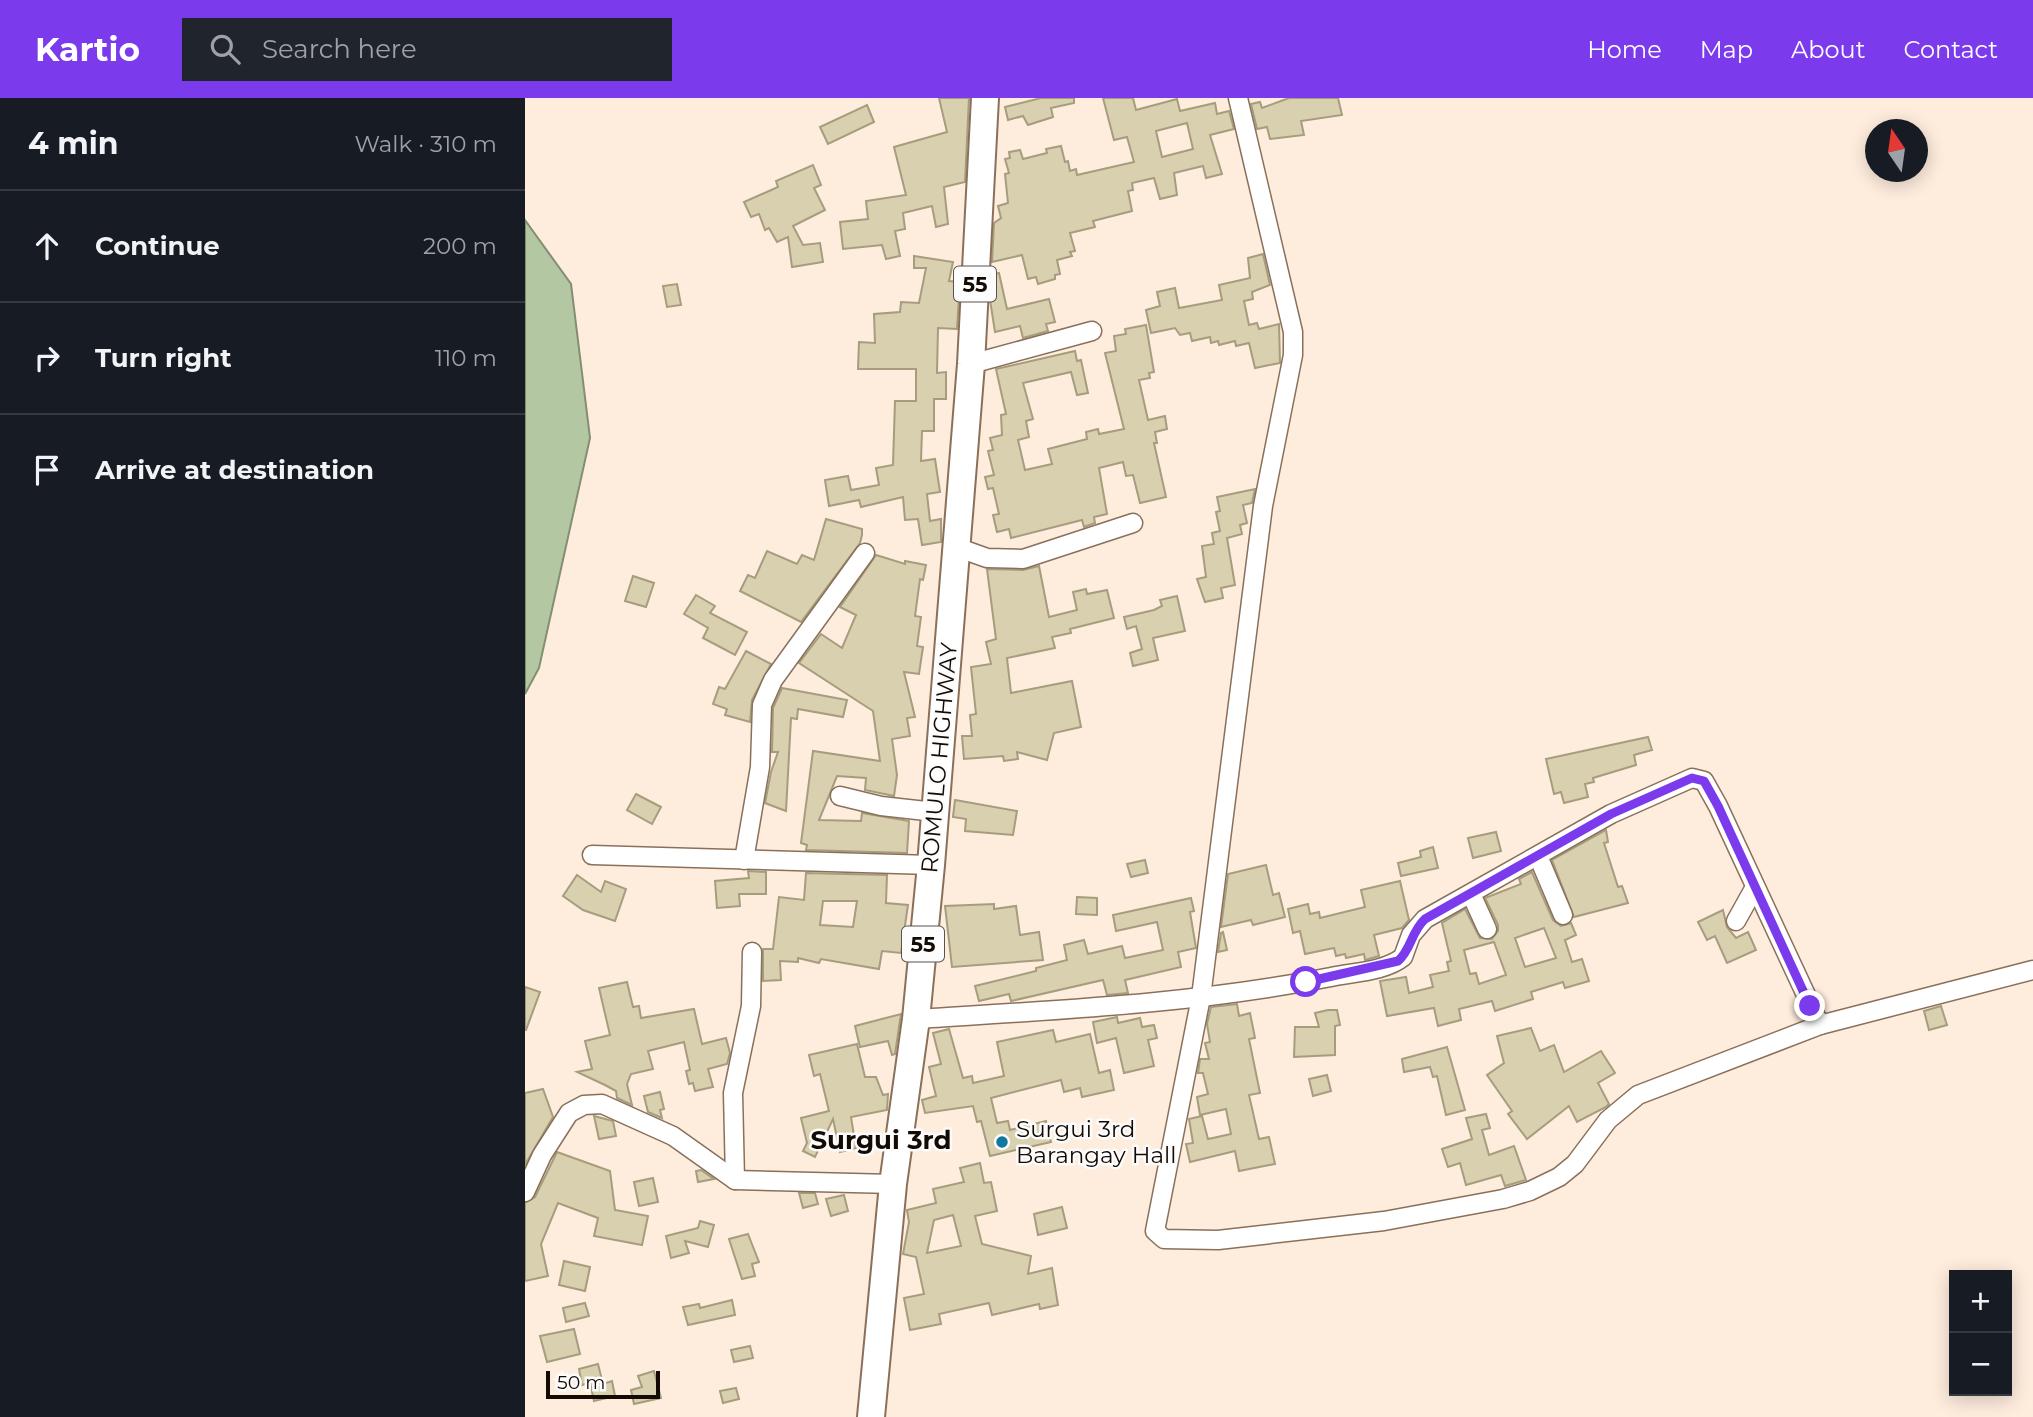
<!DOCTYPE html>
<html lang="en">
<head>
<meta charset="utf-8">
<style>
  :root { --surface:#171b24; --page:#20242c; --text:#f1f3f6; --muted:#9ea1a6; --line:#363941; --accent:#7c3aed }
  body { margin:0; font-family:Montserrat,sans-serif; background:var(--page); color:var(--text) }
  .controls { position:absolute; right:21px; bottom:21px; display:grid; overflow:hidden; border-radius:0px; box-shadow:0 4px 18px #0003 }
  .controls button { width:63px; height:63px; display:grid; place-items:center; padding:0; border:0; border-bottom:2px solid var(--line); background:var(--surface); color:var(--text); font:35px sans-serif }
  .compass { position:absolute; left:1340px; top:21px; width:63px; height:63px; border-radius:50%; background:var(--surface); box-shadow:0 4px 18px #0003; rotate:347deg }
  .scale { position:absolute; left:21px; bottom:18px; width:114px; box-sizing:border-box; padding-left:7px; border:4px solid #130a04; border-top:0; font-size:19px; line-height:24px; white-space:nowrap; color:#130a04; -webkit-text-stroke:5px #fcfcfc; paint-order:stroke }
  .stop { position:absolute; width:21px; height:21px; margin:-16px; border:5px solid #7c3aed; border-radius:50%; background:#fff }
  .stop.end { background:#7c3aed; border-color:#fff; box-shadow:0 2px 7px #0008 }
  .list { margin:0; padding:0; list-style:none }
  h2 { display:flex; justify-content:space-between; align-items:center; height:91px; margin:0; padding:0 28px; font-size:30px }
  h2 small { font-size:23px; font-weight:400; color:var(--muted) }
  .list li { display:grid; grid-template-columns:46px 1fr auto; gap:21px; align-items:center; box-sizing:border-box; height:112px; padding:0 28px; border-top:2px solid var(--line) }
  .list b { display:block; font-size:26px; white-space:nowrap }
  .list em { font-size:23px; font-style:normal; color:var(--muted) }
  .icon { flex:none; width:38px; height:38px; fill:none; stroke:currentColor; stroke-width:2; stroke-linecap:round; stroke-linejoin:round }
  .map { position:relative; flex:none; width:1508px; height:1319px; overflow:hidden }
  header { display:flex; align-items:center; gap:42px; box-sizing:border-box; height:98px; padding:0 35px; background:var(--accent); color:#fff }
  header strong { font-size:33px }
  nav { display:flex; gap:38px; margin-inline-start:auto; font-size:24px }
  .search { width:490px; height:63px; background:var(--page); display:flex; align-items:center; gap:18px; box-sizing:border-box; padding:0 24px; border-radius:0px; color:var(--muted); font-size:26px }
  main { display:flex }
  aside { flex:1; background:var(--surface) }
  .map>svg:first-child { display:block }
</style>
</head>
<body>
<header>
<strong>Kartio</strong>
<div class="search"><svg class="icon" aria-label="search" viewBox="0 0 24 24"><circle cx="10" cy="10" r="6"/><path d="M15 15l6 6"/></svg>Search here</div>
<nav><a>Home</a><a>Map</a><a>About</a><a>Contact</a></nav>
</header>
<main>
<aside>
<h2>4 min<small>Walk · 310 m</small></h2>
<ul class="list">
<li><svg class="icon" aria-label="ahead" viewBox="0 0 24 24"><path d="M12 20V5M6 11l6-6 6 6"/></svg><div><b>Continue</b></div><em>200 m</em></li>
<li><svg class="icon" aria-label="right" viewBox="0 0 24 24"><path d="M7 20v-9h11M14 6l5 5-5 5"/></svg><div><b>Turn right</b></div><em>110 m</em></li>
<li><svg class="icon" aria-label="arrive" viewBox="0 0 24 24"><path d="M6 21V4h12l-3 4 3 4H6"/></svg><div><b>Arrive at destination</b></div></li>
</ul>
</aside>
<div class="map">
<svg width="1508" height="1319" viewBox="0 0 1508 1319">
  <rect width="100%" height="100%" fill="#feecdd"/>
  <path fill="#b3c7a2" stroke="#838e73" stroke-width="2" d="M0 122 46 186 65 340 14 570 0 596Z"/>
  <g fill="#d8d0ae" stroke="#a59d7d" stroke-width="2" fill-rule="evenodd">
    <path d="M414 0H444L440 84 419 89 423 126 411 129 407 108 378 115 380 131 370 133 375 158 361 161 357 147 318 151 315 124 343 121 341 103 381 97 369 49 422 34Z"/>
    <path d="M516 0H549V5L526 10 528 19 503 27 498 18 483 22 480 9Z"/>
    <path d="M578 0H608L611 12 652 1 655 13 690 5 692 16 704 13 709 31 685 37 697 76 681 80 678 68 649 75 652 97 635 101 629 80 607 85 608 92 603 93 607 113 568 123 570 129 545 135 550 153 545 154 547 158 532 162 535 176 530 177V181L513 186 511 179 503 181 497 157 467 164 469 125 476 120 473 108 483 105 480 76 484 75 480 61 485 60 484 54 495 52 498 61 522 55 521 51 536 48 540 64 543 63 545 73 551 71 552 77 609 64 602 39 589 42ZM662 25 668 51 637 59 631 33Z"/>
    <path d="M764 0H813L817 17 776 23 779 37 745 41 742 29 732 31 726 6 735 4 737 10Z"/>
    <path d="M342 7 349 24 303 46 295 29Z"/>
    <path d="M288 67 296 87 289 90 300 112 268 128 278 147 295 145 298 164 267 169 263 139 252 144 244 130 240 132 234 116 226 119 219 104 253 89 251 83Z"/>
    <path d="M738 156 745 187 727 194 728 201 719 203 724 227 732 225 734 231 754 226 755 265 730 270 724 245 711 248 710 243 694 247 693 243 686 245 685 239 667 243 665 235 655 237 650 230 626 235 621 212 635 208 632 194 650 190 654 210 697 202 694 187 725 180 723 160Z"/>
    <path d="M389 158 428 164 424 183 435 184 432 231 413 230 412 275 421 274V301H409V333H397L396 363 410 361 415 394 402 396 405 423 416 421V444L397 447 393 421 380 422 378 399 336 409 334 402 304 408 300 382 323 378 326 392 354 387 351 370 368 367 370 303H391V271H333L334 244 350 245 349 216 375 214 376 204 394 205 401 170H389Z"/>
    <path d="M474 175 482 211 524 201 530 224 521 226 523 233 498 240 495 228 470 234 465 202 466 177Z"/>
    <path d="M152 186 156 207 142 209 138 188Z"/>
    <path d="M621 227 629 274 624 275 625 280 614 282 623 322 640 318 642 331 630 334 632 345H629L641 399 615 405 608 377 601 378 598 364 574 370 582 416 569 419 570 425 559 429 557 422 486 440 484 431 472 434 468 417 474 416 468 390 463 391 460 379 469 377 463 353 468 352 465 340 477 337 476 317 481 316 471 271 550 253 552 263 556 262 563 295 552 297 546 274 498 285 508 321 501 323 504 339 493 342 500 372 527 366 523 351 562 341 561 334 573 331 574 336 599 331 580 255 591 253 589 238 601 236 600 231Z"/>
    <path d="M730 391 727 405 718 407 722 425 715 427 717 436 702 440 710 487 696 490 698 500 680 504 672 481 681 479 677 448 689 446 687 435 695 433 691 414 695 413 692 399Z"/>
    <path d="M301 421 337 431V437L335 445 276 524 215 493 223 477 230 480 242 453 272 466 277 457 289 462Z"/>
    <path d="M351 457 380 466V463L401 467 398 482 395 481 390 518 396 519 392 548 398 549 394 576 379 574 390 619 382 620 385 638 367 641 372 677 369 698 340 692 341 680 312 678 294 722 336 723 337 715 384 723 382 755 281 752 282 747 276 745 288 653 355 663 348 613 274 565 296 536 317 550 331 517 315 509Z"/>
    <path d="M514 468 524 519 552 512 548 494 561 491 562 496 582 492 589 520 545 531 546 535 527 539 530 550 482 560 486 595 547 583 556 629 529 635 522 662 492 654 493 661 479 663 478 658 439 661 437 638H447L445 617 451 616 446 569 466 566 461 544 471 541 462 471 498 472Z"/>
    <path d="M108 478 129 485 121 509 100 503Z"/>
    <path d="M171 497 190 508 185 515 222 534 210 557 178 540 183 530 159 516Z"/>
    <path d="M652 498 660 533 628 540 633 562 608 568 605 555 617 551 611 528 602 531 599 519 629 512 637 508 635 502Z"/>
    <path d="M221 553 246 566 227 602 225 624 200 617 202 611 188 606 194 589 200 591Z"/>
    <path d="M257 590 322 602 318 619 273 611 272 621 266 620 261 713 240 705 246 674 253 654H247L248 610Z"/>
    <path d="M1123 639 1127 652 1109 657 1111 667 1068 680 1069 684 1060 686 1063 699 1039 705 1036 694 1029 696 1021 661Z"/>
    <path d="M111 696 136 709 127 726 102 712Z"/>
    <path d="M430 702 492 713 488 737 440 733 441 721 428 719Z"/>
    <path d="M1081 732 1083 744 1079 745 1093 789 1097 788 1103 805 1049 819 1027 762Z"/>
    <path d="M971 734 976 753 948 760 943 740Z"/>
    <path d="M908 749 913 770 876 778 873 765 896 759 895 753Z"/>
    <path d="M620 762 623 775 606 779 602 766Z"/>
    <path d="M741 767 748 797 754 795 760 819 728 827 726 822 696 829 703 776Z"/>
    <path d="M223 773 241 774V796H214L215 808 192 810 190 783 224 780Z"/>
    <path d="M1007 774 1028 822 1036 828 1046 825 1051 837 1040 842 1047 864 1057 861 1064 883 1040 890 1038 884 1006 894 1008 901 970 913 967 903 934 911 936 922 913 928 909 910 862 918 855 883 881 879 884 895 908 889 905 877 924 873 922 864 926 863 917 825 940 811 955 840 967 841 973 833V827L960 800 996 786 994 781ZM1019 830 1031 860 1000 869 990 840ZM969 844 981 877 954 886 951 875 945 876 939 852Z"/>
    <path d="M281 775 362 777 361 805 383 807 376 855 357 853 354 871 296 861 294 865 273 860V864L255 863 256 882 238 883V851H248L254 799 279 802ZM298 803H332L328 829 295 827Z"/>
    <path d="M52 777 76 794 80 783 101 791 90 823 58 812 38 798Z"/>
    <path d="M875 783 884 822 877 830 849 837 854 858 840 862 839 856 821 860 820 856 811 858 809 850 780 856 775 833 768 835 763 811 783 806 785 816 794 814 795 820 840 809 836 792Z"/>
    <path d="M552 799 572 800V817L551 816Z"/>
    <path d="M666 800 669 813 665 814 671 850 653 854 656 869 600 882 603 895 582 897 578 882 486 903 484 896 454 903 450 888 511 873V870L542 862 539 847 559 842 563 856 597 848 600 860 638 852 632 824 591 833 588 817Z"/>
    <path d="M469 806V811L491 808 495 837 514 834 518 862 427 869 420 808Z"/>
    <path d="M1198 812 1202 829 1211 840 1223 834 1231 852 1202 865 1190 838 1182 842 1173 824Z"/>
    <path d="M698 834 702 852 693 854 696 835Z"/>
    <path d="M102 884 108 909 114 908 116 920 169 911 177 946 201 940 205 955 202 966 183 971 188 989 170 993 168 985 164 986 161 973 165 972 159 944 123 953 128 971 106 976 102 986 107 1007 92 1000 91 993 80 987 52 974 67 971 60 943 85 937 74 890Z"/>
    <path d="M0 889 15 894 1 932H0Z"/>
    <path d="M712 906 714 918 725 915 730 940 724 941 735 995 724 997 734 1041 744 1039 750 1066 714 1073 710 1053 665 1064 661 1046 668 1045 664 1021 677 1018 683 1041 706 1036 701 1011 675 1017 672 999 683 996 678 975H673L675 961H684L680 945 685 944 682 926 686 909Z"/>
    <path d="M1416 908 1422 927 1404 932 1399 913Z"/>
    <path d="M803 912H812L815 927 810 928V957L769 959 770 929H794L790 915Z"/>
    <path d="M376 916 370 956 367 957 363 943 335 949 330 928Z"/>
    <path d="M592 919 593 925 615 920 617 929 629 927 632 940 623 942 629 968 599 975 591 940 572 945 568 924Z"/>
    <path d="M1006 930 1015 953 1029 947 1039 974 1076 953 1090 975 1073 985 1084 1006 1081 1009 1052 1024 1044 1008 1002 1041 983 1016 987 1013 962 977 979 965 972 938Z"/>
    <path d="M424 931 438 980 447 978 448 985 479 978 472 944 528 932 531 944 565 936 574 975 585 972 589 992 557 999 555 990 539 994 536 982 466 1000 472 1025 483 1023 485 1032 521 1023 526 1044 465 1058 456 1023 452 1024 448 1008 400 1015 397 1002 411 998 404 969 416 966 408 935Z"/>
    <path d="M332 946 340 979H351L358 997 363 996 362 1012 326 1019 331 1050 315 1054 308 1021 290 1059 278 1053 282 1045 276 1020 304 1013 295 976 289 978 284 957Z"/>
    <path d="M922 949 940 1012 921 1017 912 978 908 979 905 969 879 974 877 961Z"/>
    <path d="M802 977 806 993 788 998 784 981Z"/>
    <path d="M18 991 28 1019 0 1067V995Z"/>
    <path d="M135 994 139 1011 135 1012 137 1020 123 1014 119 998Z"/>
    <path d="M961 1016 965 1030 957 1032 964 1057 989 1048 1001 1082 980 1088 976 1077 941 1087 935 1065 923 1069 917 1051 947 1041 941 1020Z"/>
    <path d="M69 1018 88 1023 91 1038 74 1041Z"/>
    <path d="M32 1054 85 1073 90 1112 123 1118 117 1147 69 1138 73 1120 33 1105 16 1146 23 1178 0 1183V1105L10 1099Z"/>
    <path d="M455 1065 459 1085 466 1084 472 1113 450 1118 457 1146 506 1158 503 1176 527 1170 533 1207 515 1211 514 1206 467 1217 464 1205 414 1216 416 1226 385 1232 379 1200 399 1196 391 1159 378 1156 384 1124 382 1112 411 1105 408 1091 439 1084 435 1070ZM428 1117 436 1148 402 1155 409 1122Z"/>
    <path d="M176 1072 189 1081 173 1084 171 1073Z"/>
    <path d="M128 1080 133 1104 114 1108 109 1084Z"/>
    <path d="M274 1095H290L293 1106 278 1110Z"/>
    <path d="M319 1097 323 1113 306 1118 301 1101Z"/>
    <path d="M537 1109 542 1130 513 1137 509 1116Z"/>
    <path d="M175 1123 189 1127 183 1149 160 1143 164 1155 146 1160 141 1138 173 1130Z"/>
    <path d="M223 1136 234 1164 227 1166 230 1178 217 1181 204 1141Z"/>
    <path d="M39 1163 65 1169 60 1193 34 1187Z"/>
    <path d="M207 1202 210 1217 163 1227 158 1209 174 1206 175 1210Z"/>
    <path d="M60 1205 64 1218 41 1224 38 1210Z"/>
    <path d="M49 1231 55 1256 22 1264 15 1238Z"/>
    <path d="M225 1248 228 1260 209 1264 206 1252Z"/>
    <path d="M73 1266 78 1286 87 1283 90 1298 69 1303 65 1285 57 1287 54 1271Z"/>
    <path d="M129 1273 136 1300 109 1306 106 1292 117 1289 113 1278Z"/>
    <path d="M211 1290 214 1301 198 1305 195 1293Z"/>
  </g>
  <g fill="none" stroke-linecap="round" stroke-linejoin="round">
    <g stroke="#8a705a" stroke-width="21">
      <g id="minor">
        <path d="M713 0 768 234V257L738 408 676 899 630 1133 639 1141 693 1142 859 1123 978 1101 1005 1093 1034 1079 1050 1066 1083 1022 1113 997 1295 927"/>
        <path d="M446 266 567 233"/>
        <path d="M431 449 462 460 498 461 608 425"/>
        <path d="M315 698 356 708 410 714"/>
        <path d="M67 757 406 767"/>
        <path d="M1013 758 1038 817"/>
        <path d="M219 762 235 669 237 607 248 582 340 455"/>
        <path d="M946 796 962 831"/>
        <path d="M1211 823 1230 789"/>
        <path d="M391 921C530 912 670 906 806 879 828 874 859 874 878 859L886 837 900 821 1086 716 1167 680 1179 683 1193 708 1295 927 1508 872"/>
        <path d="M210 1082 208 995 226 908 227 854"/>
        <path d="M0 1094 17 1057 44 1015 59 1007 77 1006 148 1038 210 1082 368 1086"/>
      </g>
    </g>
    <g stroke="#8a705a" stroke-width="30">
      <path id="highway" d="M346 1319 368 1086 391 921 406 767 446 266 460 0"/>
    </g>
    <use href="#minor" stroke="#fff" stroke-width="18"/>
    <use href="#highway" stroke="#fff" stroke-width="26"/>
  </g>
  <g fill="none" stroke-linecap="round" stroke-linejoin="round">
    <path stroke="#7c3aed" stroke-width="9" d="M781 884 873 863C886 852 886 834 900 821L1086 716 1167 680 1179 683 1193 708 1285 908"/>
  </g>
  <circle fill="#1477a3" stroke="#fcfcfc" stroke-width="2.5" cx="477" cy="1044" r="7"/>
  <g text-anchor="middle" dominant-baseline="central" stroke-width="5" stroke-linejoin="round" paint-order="stroke">
    <g fill="#fcfcfc" stroke="#59534e" stroke-width="2">
      <rect x="429" y="168.5" width="42" height="35" rx="5"/>
      <rect x="377" y="828.5" width="42" height="35" rx="5"/>
    </g>
    <g font-size="21" font-weight="bold" fill="#130a04">
      <text x="450" y="186">55</text>
      <text x="398" y="846">55</text>
    </g>
    <g font-size="23" fill="#130a04" stroke="#fcfcfc">
      <text transform="translate(414 660) rotate(-85)">ROMULO HIGHWAY</text>
    </g>
    <g font-size="23" fill="#130a04" stroke="#fcfcfc" text-anchor="start">
      <text x="491" y="1031">Surgui 3rd<tspan x="491" dy="26">Barangay Hall</tspan></text>
    </g>
    <g font-size="26" font-weight="bold" fill="#130a04" stroke="#fcfcfc">
      <text x="356" y="1042">Surgui 3rd</text>
    </g>
  </g>
</svg>
<div class="controls">
<button>+</button>
<button>−</button>
</div>
<svg class="compass" viewBox="-18 -18 36 36"><path d="M0-13l5 13h-10z" fill="#e53935"/><path d="M0 13l5-13h-10z" fill="#9ea1a6"/></svg>
<div class="scale">50 m</div>
<div class="stop" style="left:781px;top:884px"></div>
<div class="stop end" style="left:1285px;top:908px"></div>
</div>
</main>
</body>
</html>
